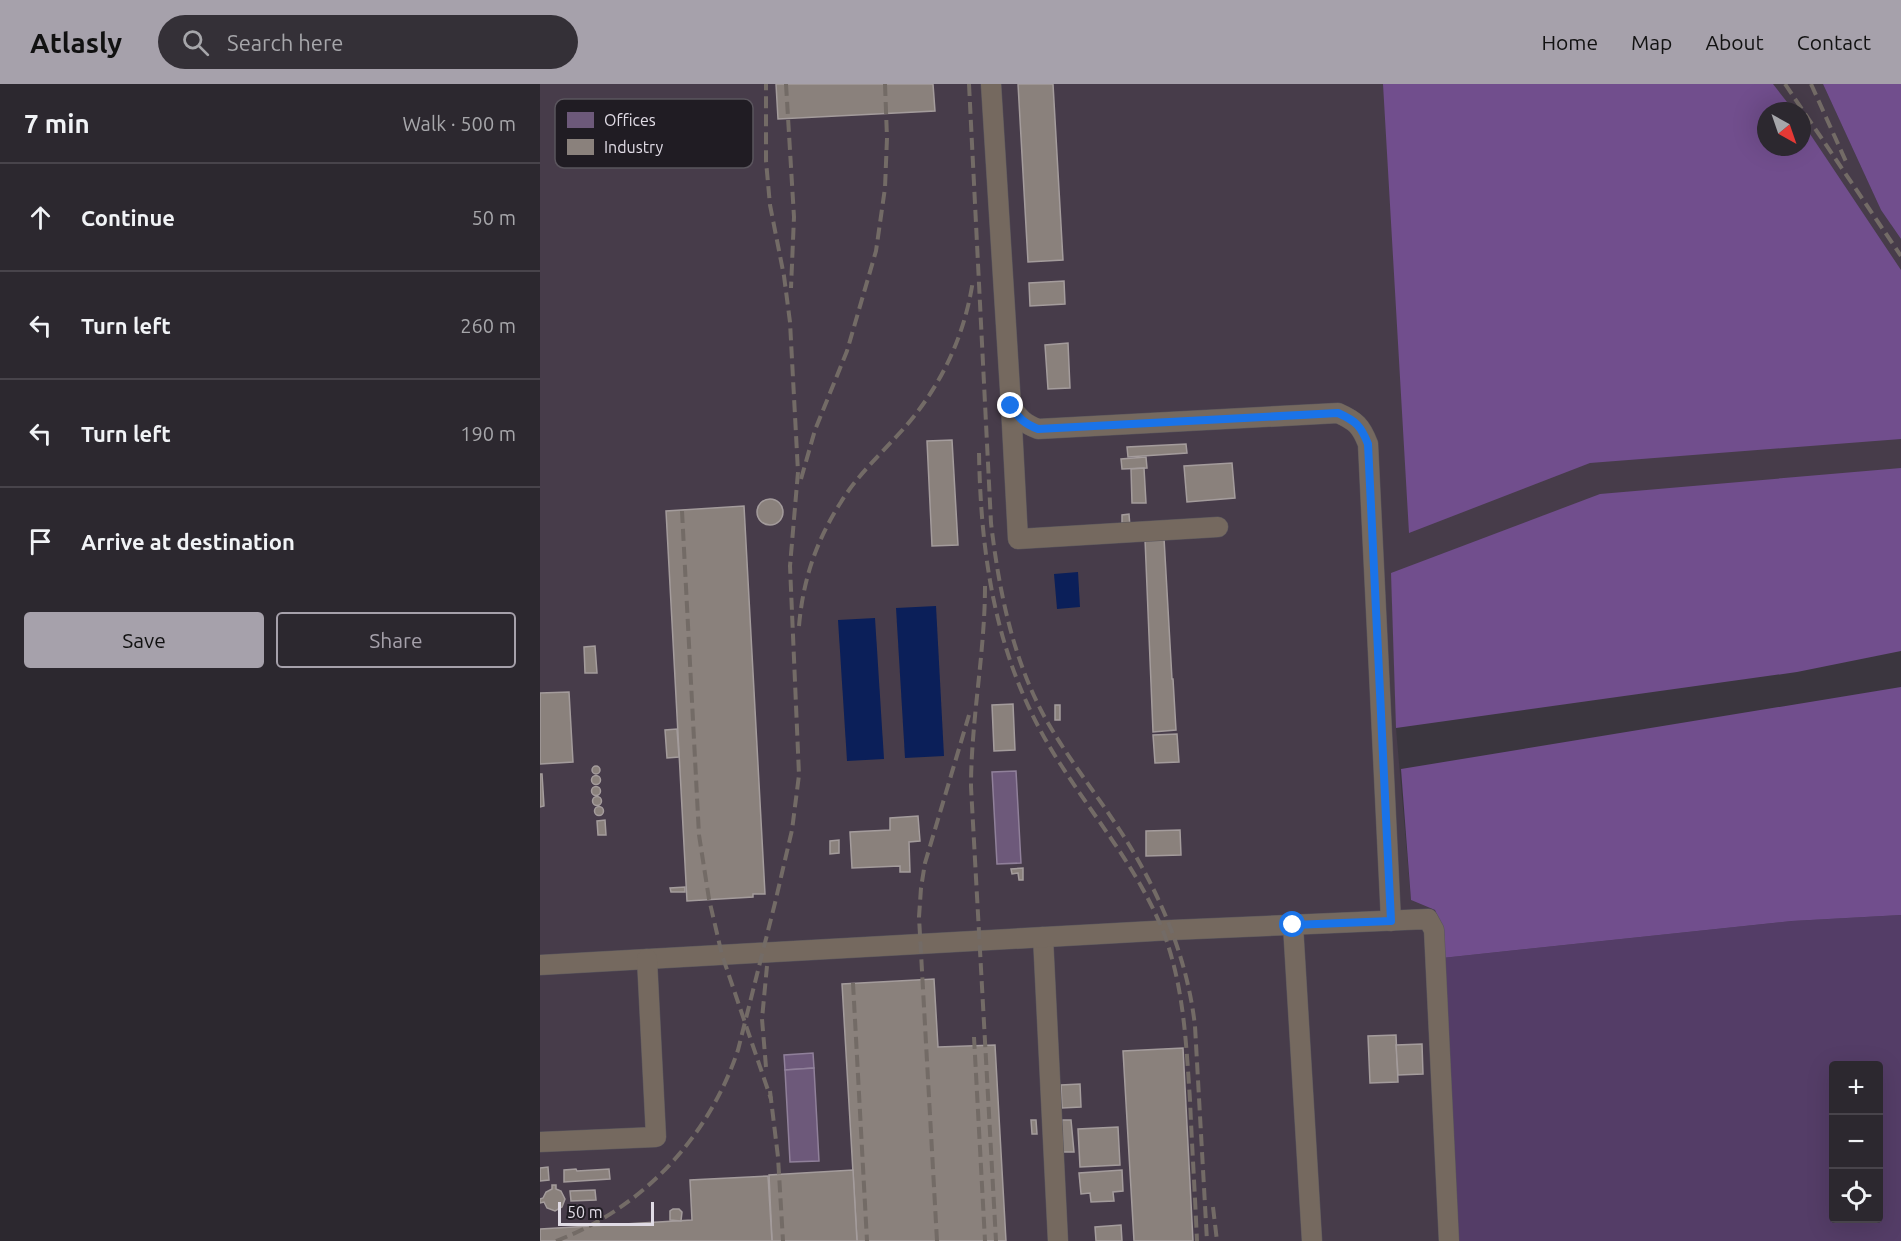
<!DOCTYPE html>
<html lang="en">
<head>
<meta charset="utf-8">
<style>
  :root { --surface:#2c282f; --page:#343037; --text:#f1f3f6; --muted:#a6a6aa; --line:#48444b; --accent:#a6a1ab }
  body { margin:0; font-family:Ubuntu,sans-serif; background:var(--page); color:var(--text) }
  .controls { position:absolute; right:18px; bottom:18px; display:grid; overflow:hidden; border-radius:6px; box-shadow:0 6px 24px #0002 }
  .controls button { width:54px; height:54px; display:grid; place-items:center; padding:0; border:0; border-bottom:2px solid var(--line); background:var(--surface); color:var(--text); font:30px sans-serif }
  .compass { position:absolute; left:1217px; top:18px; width:54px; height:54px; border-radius:50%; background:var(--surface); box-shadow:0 6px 24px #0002; rotate:140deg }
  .scale { position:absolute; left:18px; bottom:15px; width:96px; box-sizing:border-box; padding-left:6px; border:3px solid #e0dbe5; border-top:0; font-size:16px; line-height:21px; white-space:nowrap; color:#e0dbe5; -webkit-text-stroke:4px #201c23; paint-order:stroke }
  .stop { position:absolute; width:18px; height:18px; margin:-14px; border:4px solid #1a73e8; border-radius:50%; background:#fff }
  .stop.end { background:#1a73e8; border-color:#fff; box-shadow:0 2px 6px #0008 }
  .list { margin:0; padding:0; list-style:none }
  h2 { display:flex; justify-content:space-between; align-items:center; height:78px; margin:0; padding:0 24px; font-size:26px }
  h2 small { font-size:20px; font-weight:400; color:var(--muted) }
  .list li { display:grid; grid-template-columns:39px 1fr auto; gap:18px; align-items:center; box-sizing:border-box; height:108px; padding:0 24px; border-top:2px solid var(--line) }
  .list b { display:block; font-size:22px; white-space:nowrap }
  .list em { font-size:20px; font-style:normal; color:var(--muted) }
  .actions { display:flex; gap:12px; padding:18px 24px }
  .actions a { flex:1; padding:14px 0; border:2px solid var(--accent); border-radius:6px; text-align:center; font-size:21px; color:var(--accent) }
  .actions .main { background:var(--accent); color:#111 }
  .icon { flex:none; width:33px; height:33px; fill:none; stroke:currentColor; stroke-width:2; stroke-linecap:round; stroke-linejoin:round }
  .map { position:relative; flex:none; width:1361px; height:1157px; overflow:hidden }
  header { display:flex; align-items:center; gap:36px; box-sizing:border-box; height:84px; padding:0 30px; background:var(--accent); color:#111 }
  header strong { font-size:28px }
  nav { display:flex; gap:33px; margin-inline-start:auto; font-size:21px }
  .search { width:420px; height:54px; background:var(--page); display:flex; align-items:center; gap:15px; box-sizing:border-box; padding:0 21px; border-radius:33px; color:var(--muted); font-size:22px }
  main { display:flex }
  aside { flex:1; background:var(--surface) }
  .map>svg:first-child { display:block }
</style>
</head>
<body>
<header>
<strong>Atlasly</strong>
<div class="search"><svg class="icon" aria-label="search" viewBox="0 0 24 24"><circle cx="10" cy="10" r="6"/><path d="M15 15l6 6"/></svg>Search here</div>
<nav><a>Home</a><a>Map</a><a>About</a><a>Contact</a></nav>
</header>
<main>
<aside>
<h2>7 min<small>Walk · 500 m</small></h2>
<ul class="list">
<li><svg class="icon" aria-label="ahead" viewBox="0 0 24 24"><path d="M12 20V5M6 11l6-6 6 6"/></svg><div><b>Continue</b></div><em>50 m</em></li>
<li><svg class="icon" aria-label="left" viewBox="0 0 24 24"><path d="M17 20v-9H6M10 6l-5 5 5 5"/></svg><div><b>Turn left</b></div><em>260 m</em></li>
<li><svg class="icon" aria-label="left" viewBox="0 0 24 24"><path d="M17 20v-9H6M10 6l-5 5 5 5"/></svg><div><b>Turn left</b></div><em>190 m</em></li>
<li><svg class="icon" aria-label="arrive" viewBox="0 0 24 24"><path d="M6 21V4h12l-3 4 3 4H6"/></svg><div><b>Arrive at destination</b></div></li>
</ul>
<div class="actions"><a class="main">Save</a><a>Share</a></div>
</aside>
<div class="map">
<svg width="1361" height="1157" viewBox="0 0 1361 1157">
  <rect width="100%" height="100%" fill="#3b363f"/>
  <path fill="#473c4a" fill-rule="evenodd" d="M0 0H1283L1341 126 1361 155V483L856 644 871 816 895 826 901 840 916 1157H0ZM1226 27H1262V63H1226Z"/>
  <path fill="#543d67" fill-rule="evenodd" d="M1361 831V1157H916L902 874 1252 837ZM1294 982H1338V1134H1294Z"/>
  <g fill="#714e8d">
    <path d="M843 0H1233L1254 27H1226V63H1262V38L1361 186V355L1050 379 869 449Z"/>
    <path d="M1283 0H1361V155L1341 126Z"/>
    <path d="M1361 384V567L1257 588 856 644 851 489 1060 410Z"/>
    <path d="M1361 603V831L1252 837 902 874 901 841 895 826 871 816 861 685Z"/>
  </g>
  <g fill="#0b1f59">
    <path d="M538 488 540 523 517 525 514 490Z"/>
    <path d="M396 522 404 672 365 674 356 524Z"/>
    <path d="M335 534 344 675 307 677 298 536Z"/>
  </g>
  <g fill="#6d597a" stroke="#90809a" stroke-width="1.5">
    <path d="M476 687 481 779 457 780 452 688Z"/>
    <path d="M273 969 274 984 245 986 244 971Z"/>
    <path d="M274 984 279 1077 250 1078 245 986Z"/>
  </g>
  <g fill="#8a817c" stroke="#a49c9c" stroke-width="1.5">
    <path d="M236 0H393L395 27 238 35Z"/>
    <path d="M478 0H513L523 176 488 178Z"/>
    <path d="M524 197 525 220 490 222 489 199Z"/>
    <path d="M528 259 530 304 508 305 505 261Z"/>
    <path d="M412 356 418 461 392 462 387 357Z"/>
    <path d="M646 360 647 369 588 373 587 363Z"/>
    <path d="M606 373 607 384 582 385 581 375Z"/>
    <path d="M692 379 695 414 647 418 644 382Z"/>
    <path d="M604 384 606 419H592L591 385Z"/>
    <circle cx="230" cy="428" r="13"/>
    <path d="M204 422 225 810H213V813L147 817 126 427Z"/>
    <path d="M589 430 590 443H582V431Z"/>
    <path d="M624 454 632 595H633L636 646 613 648 605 455Z"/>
    <path d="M55 562 57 589H45L44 563Z"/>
    <path d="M29 608 33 678 0 680V609Z"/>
    <path d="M473 620 475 666 454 667 452 621Z"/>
    <rect x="515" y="621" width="5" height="15"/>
    <path d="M137 645 139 673 127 674 125 646Z"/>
    <path d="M637 650 639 678 615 679 613 651Z"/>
    <circle cx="56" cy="686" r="4"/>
    <path d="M0 690H2L4 722 0 723Z"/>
    <circle cx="56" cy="696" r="4.5"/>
    <circle cx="56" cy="707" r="4.5"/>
    <circle cx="57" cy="717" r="4.5"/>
    <circle cx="59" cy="727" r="4.5"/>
    <path d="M378 732 380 757 369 758 370 788H360V782L312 784 310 748 350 746V734Z"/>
    <path d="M65 736 66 751H58L57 737Z"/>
    <path d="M640 746 641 771 606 772V747Z"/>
    <path d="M299 756V769L290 770V757Z"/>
    <path d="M483 784V796H479L478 789 472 790 471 785Z"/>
    <path d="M145 803V808H131L130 804Z"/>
    <path d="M394 895 398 963 455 961 466 1157H317L302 900Z"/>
    <path d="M856 951 858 998 830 999 828 952Z"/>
    <path d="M882 960 883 990 858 991 856 961Z"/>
    <path d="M643 964 653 1157H594L583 967Z"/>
    <path d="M540 1000 541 1023 522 1024 521 1001Z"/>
    <path d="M491 1036H496L497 1050H492Z"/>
    <path d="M522 1036H531L534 1068H523Z"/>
    <path d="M578 1043 580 1081 540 1083 538 1045Z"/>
    <path d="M8 1083 9 1096 0 1097V1084Z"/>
    <path d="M36 1085 37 1087 69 1085 70 1095 24 1098V1086Z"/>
    <path d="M313 1086 317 1157H232L229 1091Z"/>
    <path d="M582 1086 583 1107 573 1108 574 1117 551 1118 550 1109 541 1110 539 1089Z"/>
    <path d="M228 1092 232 1157H0V1145L152 1136 150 1096Z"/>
    <path d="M12 1101H16V1105L21 1107 25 1115 22 1123 15 1127 7 1124 4 1118 0 1119V1115L3 1114 6 1108 12 1105Z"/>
    <path d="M55 1106 56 1116 31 1117 30 1107Z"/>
    <path d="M133 1125H139L142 1128 141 1137 130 1136V1127Z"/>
    <path d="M581 1141 582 1157H556L555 1143Z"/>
  </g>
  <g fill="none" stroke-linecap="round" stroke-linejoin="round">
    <g stroke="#59555c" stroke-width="21">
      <g id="minor">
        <path d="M451 0 471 322C478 334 485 340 498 345L798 329C816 337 821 342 828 360L851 837"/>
        <path d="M471 322 478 455 678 443"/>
        <path d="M753 841 772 1157"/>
        <path d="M503 853 518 1157"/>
        <path d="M0 881 632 846 888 835 894 846 909 1157"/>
        <path d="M0 1058 116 1053 107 875"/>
      </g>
    </g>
    <use href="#minor" stroke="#75695f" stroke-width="20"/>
    <g stroke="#736b66" stroke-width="4" stroke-dasharray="12 6" stroke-linecap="butt">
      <path d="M246 0 254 133 251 204"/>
      <path d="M429 0 451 439C459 507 473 578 508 639 530 677 557 711 581 748 619 807 647 872 655 942L667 1157"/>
      <path d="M1245 0 1361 172"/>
      <path d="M1271 0 1308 82"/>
      <path d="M439 369C441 482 458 585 521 681 556 736 598 785 623 847 644 902 646 958 650 1016 652 1063 655 1110 657 1157"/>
      <path d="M261 395 275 346 307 267 336 167 345 104 347 54 345 0"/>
      <path d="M142 427 159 751 169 815 182 871 231 1015"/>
      <path d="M445 502C445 569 431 636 431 703L456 1157"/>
      <path d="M259 542C263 496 276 457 301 418 318 390 344 367 366 342 402 300 425 251 433 196"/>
      <path d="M313 899 327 1157"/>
      <path d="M434 953 445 1157"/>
      <path d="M226 983 222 935 227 882"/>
      <path d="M230 1007 238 1073 243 1157"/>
      <path d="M673 1123 677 1157"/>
      <path d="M16 1157C103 1124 169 1053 198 966L235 819 252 746 259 691 250 482 258 388 250 238 244 192 230 121 226 77V0"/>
      <path d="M397 1157 379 833 381 804 385 779 429 631"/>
    </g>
  </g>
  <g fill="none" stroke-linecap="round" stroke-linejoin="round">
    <path stroke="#1a73e8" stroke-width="8" d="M471 322C478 334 485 340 498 345L798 329C816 337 821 342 828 360L851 837 753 841"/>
  </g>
  <rect x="15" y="15" width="198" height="69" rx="9" fill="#201c23" stroke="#5a555d" stroke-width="1.5"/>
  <rect x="27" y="28" width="27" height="16" fill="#6d597a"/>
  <rect x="27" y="55" width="27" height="16" fill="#8a817c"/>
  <g font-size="16" fill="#e0dbe5">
    <text x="64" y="42">Offices</text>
    <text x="64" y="69">Industry</text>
  </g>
</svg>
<div class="controls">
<button>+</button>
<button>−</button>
<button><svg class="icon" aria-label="locate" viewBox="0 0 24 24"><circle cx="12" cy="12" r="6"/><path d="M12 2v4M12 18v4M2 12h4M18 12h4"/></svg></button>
</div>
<svg class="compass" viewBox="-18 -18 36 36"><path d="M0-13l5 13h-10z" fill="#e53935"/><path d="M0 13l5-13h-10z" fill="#a6a6aa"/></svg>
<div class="scale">50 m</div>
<div class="stop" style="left:753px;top:841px"></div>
<div class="stop end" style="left:471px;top:322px"></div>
</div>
</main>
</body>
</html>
